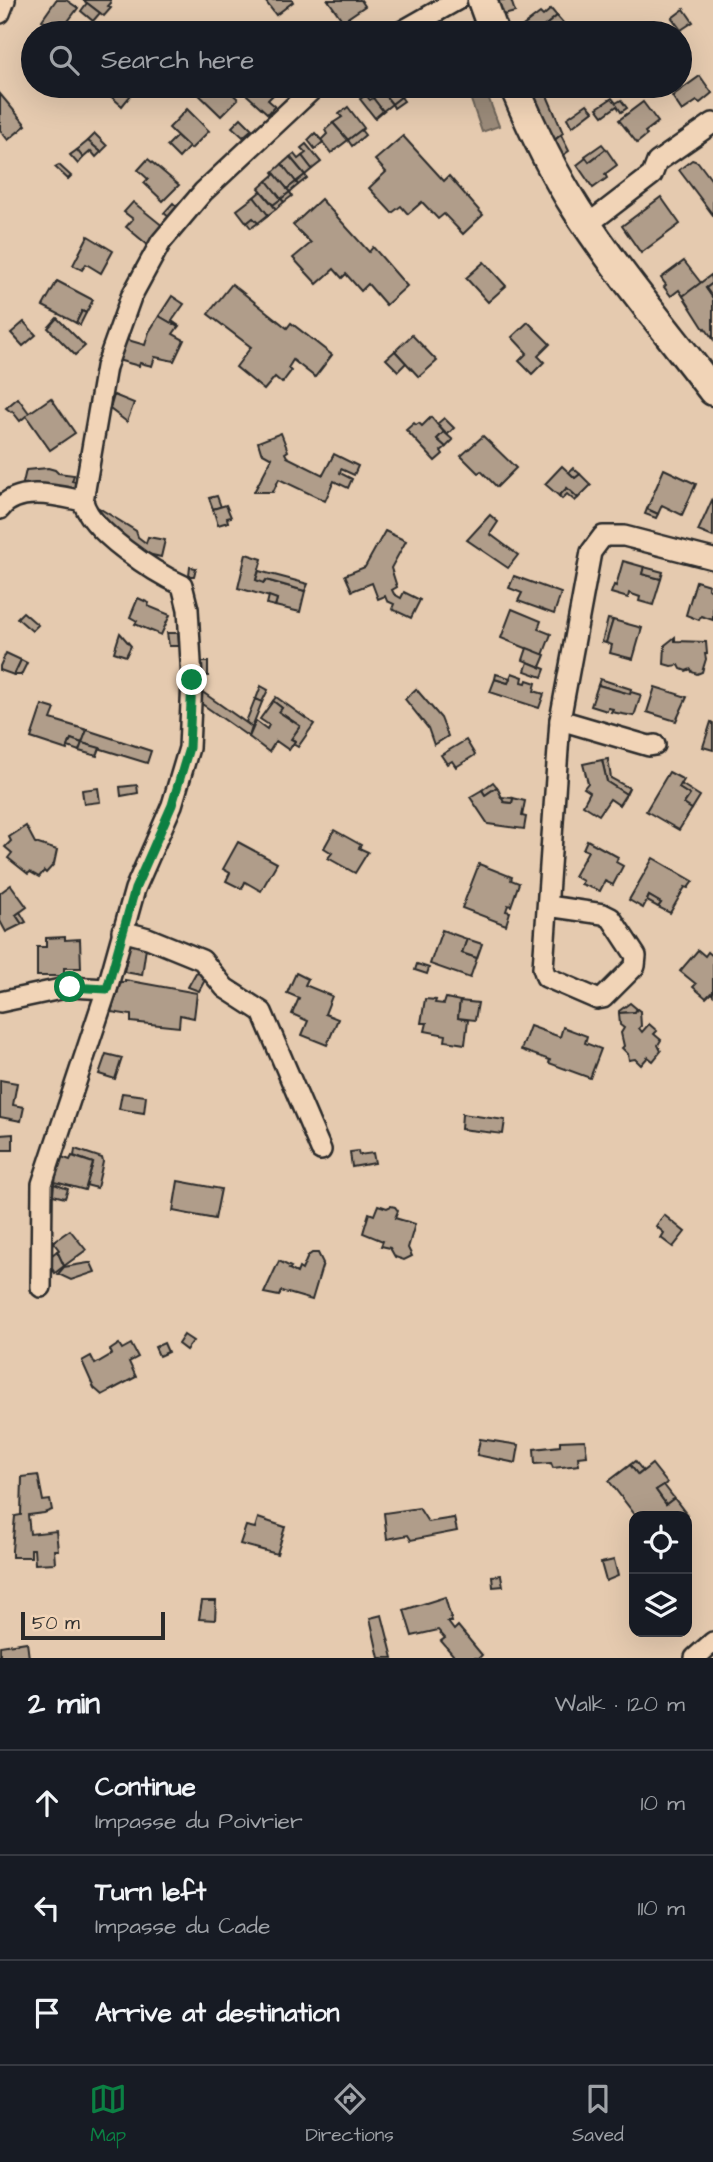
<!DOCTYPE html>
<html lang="en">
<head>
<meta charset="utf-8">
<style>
  :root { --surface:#171b24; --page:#20242c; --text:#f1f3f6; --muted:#9ea1a6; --line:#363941; --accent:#0b8043 }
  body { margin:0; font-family:"Architects Daughter",sans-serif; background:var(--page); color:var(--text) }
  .controls { position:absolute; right:21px; bottom:21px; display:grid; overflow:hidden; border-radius:14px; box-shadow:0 7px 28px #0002 }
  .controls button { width:63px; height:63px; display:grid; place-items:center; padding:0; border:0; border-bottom:2px solid var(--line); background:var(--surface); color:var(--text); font:35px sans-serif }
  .scale { position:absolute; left:21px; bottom:18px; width:144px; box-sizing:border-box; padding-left:7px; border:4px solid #2b2b2b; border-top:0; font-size:19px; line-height:24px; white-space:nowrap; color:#2b2b2b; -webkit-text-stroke:5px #f1d4b7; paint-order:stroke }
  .stop { position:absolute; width:21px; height:21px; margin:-16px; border:5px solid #0b8043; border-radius:50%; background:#fff }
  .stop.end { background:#0b8043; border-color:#fff; box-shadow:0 2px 7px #0008 }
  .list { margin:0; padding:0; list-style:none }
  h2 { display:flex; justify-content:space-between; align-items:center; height:91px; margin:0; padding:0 28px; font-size:30px }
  h2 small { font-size:23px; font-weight:400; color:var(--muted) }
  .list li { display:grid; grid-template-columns:46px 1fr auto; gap:21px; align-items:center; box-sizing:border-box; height:105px; padding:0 28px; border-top:2px solid var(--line) }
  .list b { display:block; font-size:26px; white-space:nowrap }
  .list p { margin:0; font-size:23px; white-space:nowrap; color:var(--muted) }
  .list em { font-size:23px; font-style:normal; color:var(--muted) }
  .icon { flex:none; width:38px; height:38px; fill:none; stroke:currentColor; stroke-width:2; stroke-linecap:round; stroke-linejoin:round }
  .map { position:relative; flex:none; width:713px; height:1658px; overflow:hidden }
  .search { position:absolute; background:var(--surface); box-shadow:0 7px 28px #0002; left:21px; right:21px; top:21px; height:77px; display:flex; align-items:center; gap:18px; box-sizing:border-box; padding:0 24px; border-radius:38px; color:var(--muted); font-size:26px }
  .sheet { height:406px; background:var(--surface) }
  nav { display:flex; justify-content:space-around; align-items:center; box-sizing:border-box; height:98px; border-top:2px solid var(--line); background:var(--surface); font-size:19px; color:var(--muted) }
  nav a { display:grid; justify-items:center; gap:4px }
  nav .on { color:var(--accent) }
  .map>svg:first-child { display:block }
</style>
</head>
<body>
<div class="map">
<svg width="713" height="1658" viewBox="0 0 713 1658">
  <rect width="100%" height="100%" fill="#e5caaf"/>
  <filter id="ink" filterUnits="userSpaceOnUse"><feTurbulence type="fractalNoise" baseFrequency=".0143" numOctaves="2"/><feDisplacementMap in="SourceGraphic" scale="14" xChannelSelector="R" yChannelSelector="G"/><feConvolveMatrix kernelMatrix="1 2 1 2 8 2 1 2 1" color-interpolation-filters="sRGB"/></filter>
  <g filter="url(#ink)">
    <path fill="#9b8b7a" stroke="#6e655a" stroke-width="2" d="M486 91 499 126 482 132 470 97Z"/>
    <g fill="#b09d8a" stroke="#2b2b2b" stroke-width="2">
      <path d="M56 0H66L78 8 59 33 42 20Z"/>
      <path d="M83 0H110L111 3 108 6 111 8 104 16Z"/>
      <path d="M269 0H292L293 2 276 15 266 2Z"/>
      <path d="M328 0H361L365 6 343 21Z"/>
      <path d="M495 0H511L515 12 500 16Z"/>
      <path d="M87 3 100 13 93 21 81 11Z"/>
      <path d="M551 9 557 16 536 33H529L523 26 540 13 543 16Z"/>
      <path d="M684 9 693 22 681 30 672 18Z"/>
      <path d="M557 16 565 25 555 33H536Z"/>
      <path d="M700 76 712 93 700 103 697 101 682 111 672 96Z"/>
      <path d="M99 86H120L131 95 122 106Z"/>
      <path d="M190 86H204L212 93 220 86H224L238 99 221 116Z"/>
      <path d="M237 86H282L268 100 275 106 268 114Z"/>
      <path d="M377 86H392L401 97 392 104Z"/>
      <path d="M377 86 392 104 383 111 373 98 377 95 373 90Z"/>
      <path d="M392 86H404L409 91 401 97Z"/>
      <path d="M404 86H419L420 87 411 94Z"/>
      <path d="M526 86H543L563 133 551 143Z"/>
      <path d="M0 94 26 125 8 140 0 130Z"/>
      <path d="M366 95 370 100 373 98 383 111 375 118 360 99Z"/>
      <path d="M401 97 404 101 394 108 392 104Z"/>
      <path d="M612 98 616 103 621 100 627 108 621 112 617 106 603 116 597 108Z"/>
      <path d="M643 102 658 122 645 132 647 135 637 143 619 120Z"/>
      <path d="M587 104 593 111 572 127 567 118Z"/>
      <path d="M348 107 364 128 348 140 333 123 342 117 339 114Z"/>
      <path d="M187 109 209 131 191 149 169 128Z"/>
      <path d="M241 118 252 129 243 137 232 127Z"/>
      <path d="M333 123 348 140 331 153 321 140 327 134 325 130Z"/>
      <path d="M361 130 365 135 352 146 348 140Z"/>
      <path d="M315 133 323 142 315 149 308 140Z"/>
      <path d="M95 134 107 146 101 152 88 141Z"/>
      <path d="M561 135 569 151 559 158 551 143Z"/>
      <path d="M177 136 189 147 179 158 167 146Z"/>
      <path d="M403 136 444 181 449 176 483 215 463 234 444 214 438 219 422 202 408 214 401 206 392 213 369 188 386 172 375 160Z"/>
      <path d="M88 141 101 152 96 157 91 151 83 158 77 150Z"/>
      <path d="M306 144 321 162 312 169 302 156 306 153 301 148Z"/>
      <path d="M602 144 606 149 589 162 585 156Z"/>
      <path d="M606 149 617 165 605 174 607 178 593 188 577 165 586 158 589 162Z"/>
      <path d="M77 150 83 158 78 164 70 155Z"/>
      <path d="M294 154 298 159 302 156 312 169 305 175 290 157Z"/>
      <path d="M290 157 305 175 296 182 282 164Z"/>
      <path d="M148 159 179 185 163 201 144 183 148 179 138 170Z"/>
      <path d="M692 160 698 162 713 182V215L679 170Z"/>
      <path d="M282 164 296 182 287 189 273 172Z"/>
      <path d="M59 165 71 176 68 179 55 167Z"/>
      <path d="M275 174 290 192 281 199 267 181Z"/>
      <path d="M305 175 307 178 298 185 296 182Z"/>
      <path d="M267 181 281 199 273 205 259 188Z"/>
      <path d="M296 182 298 185 290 192 287 189Z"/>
      <path d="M261 191 276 209 268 215 254 197Z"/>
      <path d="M290 192 292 196 284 202 281 199Z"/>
      <path d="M254 197 268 215 258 223 253 218 247 223 237 210Z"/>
      <path d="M661 197 680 224 641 253 622 226Z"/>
      <path d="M281 199 284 202 276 209 273 205Z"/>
      <path d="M321 199 369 252 373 247 407 286 386 305 368 284 361 291 346 274 342 278 334 269 317 284 293 258 311 243 293 225Z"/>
      <path d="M133 202 164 227 148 245 126 227 133 219 124 212Z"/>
      <path d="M173 203 179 209 171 219 164 213Z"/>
      <path d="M253 218 258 223 251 228 247 223Z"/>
      <path d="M88 236 113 251 101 273 86 264 82 270 73 265Z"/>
      <path d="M684 261 701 283 683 296 679 290 671 296 664 287 666 285 661 278Z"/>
      <path d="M484 262 506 286 488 302 466 278Z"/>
      <path d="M711 275 713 283 706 288 713 298V339L705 328 704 329 683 296Z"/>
      <path d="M57 281 93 300 86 313 82 311 76 323 43 306Z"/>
      <path d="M713 283V298L706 288Z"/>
      <path d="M232 284 287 328 291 323 332 355 315 377 293 360 288 368 291 371 282 383 275 377 264 390 236 367 251 347 208 314Z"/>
      <path d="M172 296 184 304 172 321 179 326 178 327 159 316Z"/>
      <path d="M82 311 86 313 80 325 76 323Z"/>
      <path d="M159 316 178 327 173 334 184 340 174 361 155 357 152 366 140 363 139 366 114 359 121 338 145 345 149 332Z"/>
      <path d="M57 318 85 346 75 355 48 328Z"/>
      <path d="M24 322 36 335 23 346 11 333Z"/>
      <path d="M528 322 550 344 538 356 544 362 532 374 519 361 527 353 512 337Z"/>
      <path d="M412 335 437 361 419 377 395 351Z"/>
      <path d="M395 351 406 363 398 371 386 359Z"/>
      <path d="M114 395 134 403 127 422 110 409Z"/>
      <path d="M18 398 29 413 51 398 75 433 50 450 26 416 20 421 12 411 11 412 6 408Z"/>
      <path d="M431 417 444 432 437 439 446 447 441 451 443 454 435 461 406 430 414 423 416 425 419 423 422 426Z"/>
      <path d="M444 418 454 428 447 435 437 424Z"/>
      <path d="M444 432 453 440 446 447 437 439Z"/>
      <path d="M281 433 288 451 285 453 287 457 323 475 334 454 358 466 354 475 341 469 340 473 352 479 348 488 334 481 325 501 279 479 273 492H254L272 458 261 452 258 442Z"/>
      <path d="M483 436 516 468 497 487 481 471 478 473 461 456Z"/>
      <path d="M562 466 575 478 580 474 591 485 578 498 567 488 559 496 545 484Z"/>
      <path d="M48 468 55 470 58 473 74 475 72 481 80 483 76 496 21 492 26 470Z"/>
      <path d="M573 468 580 474 575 478 569 472Z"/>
      <path d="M664 469 696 484 682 515 662 505 658 514 647 509Z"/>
      <path d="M567 488 578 498 575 501 567 494 562 499 559 496Z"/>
      <path d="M217 496 221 507 213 509 209 498Z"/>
      <path d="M713 498V537L698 531Z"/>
      <path d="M226 505 231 517 227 518 228 522 218 525 213 509Z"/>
      <path d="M99 508 136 531 138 537 146 543 148 537 165 540 161 557 139 552 94 516Z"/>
      <path d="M647 509 658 514 656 518 645 514Z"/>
      <path d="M490 515 498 522 490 534 518 555 508 568 467 540Z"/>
      <path d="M385 531 406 541 391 568 397 587 392 590 394 594 401 598 404 592 420 600 411 618 392 609 394 604 387 601 385 596 378 599 372 583 352 591 345 575 365 567Z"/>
      <path d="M246 554 262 559 256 580 264 583 266 580 305 591 300 612 275 606 277 599 238 588Z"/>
      <path d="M623 561 644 567 642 574 661 579 653 605 639 601 640 597 629 593 628 598 611 593 614 585 616 586Z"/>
      <path d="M190 567 196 568 194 576H189Z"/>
      <path d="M644 567 663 572 661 579 642 574Z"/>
      <path d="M259 571 308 584 305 591 266 580 264 583 256 580Z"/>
      <path d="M514 576 561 593 554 614 518 601 522 593 509 588Z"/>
      <path d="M696 581 709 585 708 589 713 591V620L701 616 699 620 686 615Z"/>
      <path d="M269 596 277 599 275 606 267 604Z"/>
      <path d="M138 598 149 603 148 606 170 615 161 635 135 624 137 621 130 617Z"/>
      <path d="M512 609 541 621 538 629 551 634 543 655 501 638Z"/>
      <path d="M23 612 38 625 32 631 17 618Z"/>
      <path d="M608 619 613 620 606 643 602 642Z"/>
      <path d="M613 620 642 628 633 659 610 653 612 645 606 643Z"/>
      <path d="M120 633 131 646 126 656 114 652Z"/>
      <path d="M167 633H178L179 646H169Z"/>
      <path d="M675 637V641L706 642 707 654H705L706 659 702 672 697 674 692 672 691 669 686 671 681 669 679 665 671 666 664 664 665 645Z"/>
      <path d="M527 648 545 655 540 667 523 660Z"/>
      <path d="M6 653 21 660 14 675 0 670V666Z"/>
      <path d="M21 660 27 663 21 675H14Z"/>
      <path d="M200 662H208V676H201Z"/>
      <path d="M528 662 545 669 542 677 525 671Z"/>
      <path d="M512 673 523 677 522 682 526 683 527 680 536 683 534 691 544 694 539 708 490 692 495 679 508 683Z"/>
      <path d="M496 674 510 678 508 683 495 679Z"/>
      <path d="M600 679 631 689 630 694 598 685Z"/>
      <path d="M598 685 630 694 631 692 641 695 634 716 611 712 613 709 608 708 607 711 591 706Z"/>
      <path d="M261 686 268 690 262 702 256 699Z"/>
      <path d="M655 687 687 697 676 721 647 712Z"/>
      <path d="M416 689 441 718 448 736 434 745 428 728 405 699Z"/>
      <path d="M201 691 252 727 249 737 202 704Z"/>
      <path d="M276 697 314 724 298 747 293 744 295 741 291 739 300 726 279 712 282 708 273 701Z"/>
      <path d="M255 699 262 702 252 727 246 722Z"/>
      <path d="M273 701 282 708 279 712 300 726 291 739 295 741 289 750 276 741 269 752 249 737 256 721 267 729 269 725 260 719Z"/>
      <path d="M42 705 55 709 51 719 87 730 82 743 71 739 67 750 31 738Z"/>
      <path d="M711 722 713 723V750L703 747Z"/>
      <path d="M87 730 151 751 147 763 82 743Z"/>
      <path d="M71 739 82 743 79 751 68 747Z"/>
      <path d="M466 740 475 755 456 767 452 761 447 764 441 755Z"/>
      <path d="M82 743 100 748 97 756 79 751Z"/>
      <path d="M608 759 611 778 629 788 626 794 607 782 602 760Z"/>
      <path d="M602 760 607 782 626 794 619 805 610 799 599 815 583 805 590 792 584 788 588 783 583 764Z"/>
      <path d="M669 772 684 780 679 788 690 795 684 804 692 809 679 830 646 811Z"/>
      <path d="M493 782 497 787 485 795 482 790Z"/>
      <path d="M681 784 700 796 692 809 684 804 690 795 679 788Z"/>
      <path d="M137 785 138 793 121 796 120 787Z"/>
      <path d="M497 787 504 802 512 803 513 798 525 801 522 816 526 817 524 829 488 824 470 797 482 790 485 795Z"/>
      <path d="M98 788 100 802 84 804 82 790Z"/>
      <path d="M501 797 513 798 512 803 504 802Z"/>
      <path d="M26 826 35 843 57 850 54 864 46 873 44 871 39 877 30 872 28 874 8 858 12 853 5 847 11 841 9 837Z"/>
      <path d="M334 830 361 845 359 848 368 852 355 873 328 858 332 853 324 848Z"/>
      <path d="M587 840 618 857 616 862 623 866 613 885 605 881 600 891 581 884 583 881 574 876 588 851 583 849Z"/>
      <path d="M238 842 277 863 261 891 245 882 242 889 226 881 230 873 223 869Z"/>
      <path d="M653 858 693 881 688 888 685 887 670 913 658 907 661 903 649 896 643 908 629 900Z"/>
      <path d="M479 864 512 877 511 880 519 883 511 906 508 905 506 911 510 912 506 925 462 908Z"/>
      <path d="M11 885 27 907 16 915 22 924 6 932 0 921V893Z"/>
      <path d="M649 896 661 903 658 907 647 901Z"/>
      <path d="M20 912 26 922 22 924 16 915Z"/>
      <path d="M442 930 467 939 462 953 477 958 470 978 430 964Z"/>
      <path d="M65 937V940L80 939 81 968H64V976H37V947H46V938Z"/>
      <path d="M131 938 147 941 142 975 124 972Z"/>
      <path d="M467 939 482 944 477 958 462 953Z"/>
      <path d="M698 950 705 956 708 952 713 956V995L711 993 706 998 693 987 696 984 680 971Z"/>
      <path d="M417 964 429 968 427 974 415 970Z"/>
      <path d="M197 971 205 980 199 991 188 987Z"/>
      <path d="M296 973 308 979 305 985 332 996 325 1014 338 1019 327 1045 302 1035 308 1021 292 1014 299 998 287 993Z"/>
      <path d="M125 980 197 993 194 1018 180 1015 179 1027 131 1022V1015L111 1012 121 982H125Z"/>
      <path d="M446 998 460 1001 458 1018 468 1020 465 1044 445 1041 446 1035 425 1031 427 1023H421L425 999 436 1000 435 1003 444 1004Z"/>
      <path d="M460 1001 478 1003 475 1020 458 1018Z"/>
      <path d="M630 1003 637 1009 635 1012 619 1013V1011Z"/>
      <path d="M637 1009 640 1011 641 1026 639 1028 642 1032 649 1024 657 1031 654 1034 661 1040 658 1045 661 1051 653 1061 648 1057 641 1065 635 1059 629 1060 628 1054 622 1048 624 1046 621 1033 624 1028 620 1025 619 1013 635 1012Z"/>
      <path d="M530 1026 560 1037 563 1027 587 1036 585 1043 601 1049 590 1078 549 1063 550 1060 521 1050Z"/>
      <path d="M106 1054 122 1058 115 1079 99 1074Z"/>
      <path d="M0 1080 17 1083 13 1105 24 1107 21 1121 0 1117Z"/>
      <path d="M122 1093 146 1096 144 1113 119 1109Z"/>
      <path d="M462 1114 505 1120 503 1134 461 1129Z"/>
      <path d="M13 1134V1150H0V1135Z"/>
      <path d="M75 1149 102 1158 103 1162 97 1188 86 1185 93 1163 74 1156Z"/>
      <path d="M358 1151 359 1155 373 1153 375 1163 352 1167 350 1152Z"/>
      <path d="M59 1156 70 1160 72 1156 93 1163 85 1190 55 1182Z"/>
      <path d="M178 1181 221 1189 215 1219 173 1211Z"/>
      <path d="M54 1184 68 1189 65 1198 53 1195Z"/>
      <path d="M378 1205 387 1208 391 1206 395 1207 398 1211 395 1218 415 1224 408 1248 412 1256 404 1260 395 1257 390 1248 381 1246 383 1241 363 1233 369 1213 374 1215Z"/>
      <path d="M664 1215 685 1232 673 1247 661 1238 664 1233 656 1226Z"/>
      <path d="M70 1230 86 1250 64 1266 57 1251 59 1250 53 1242Z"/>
      <path d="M57 1251 64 1266 55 1273 46 1260Z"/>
      <path d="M312 1253H318L323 1263 312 1300 281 1291 279 1296 264 1293 279 1261 291 1267 289 1269 297 1273 299 1268 302 1270 308 1256Z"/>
      <path d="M88 1263H91L95 1272 71 1280 58 1274 64 1267Z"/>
      <path d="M184 1335 193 1341 186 1350 178 1344Z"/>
      <path d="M164 1343 168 1352 159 1356 155 1347Z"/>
      <path d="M119 1344 122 1349 131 1344 138 1357 129 1362 136 1377 102 1395 94 1388 82 1361 91 1356 95 1364 112 1354 110 1350Z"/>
      <path d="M480 1439 519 1445 516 1463 477 1455Z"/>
      <path d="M585 1440 587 1456 578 1457 579 1465 553 1468 551 1463 535 1464 534 1449 560 1446V1441Z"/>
      <path d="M635 1461 643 1471 638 1475 630 1465Z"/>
      <path d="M652 1464 667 1483 656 1490 666 1504 674 1498 687 1515 686 1516H657L655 1513 650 1516H636L609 1481 630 1465 638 1475Z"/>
      <path d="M38 1475 43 1501 50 1500 52 1510 44 1513 28 1515 30 1534 56 1531 58 1550H54L55 1563 35 1564 34 1549H31V1557H12V1550L15 1516 21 1515 22 1477Z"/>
      <path d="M664 1485 674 1498 666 1504 656 1490Z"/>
      <path d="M419 1508 428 1522 454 1518 457 1531 411 1540 408 1535 387 1539 384 1513Z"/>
      <path d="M258 1518 285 1527 277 1554 240 1544 246 1526 255 1528Z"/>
      <path d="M614 1560 618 1576 606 1581 601 1563Z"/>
      <path d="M501 1575 503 1586 493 1587 492 1576Z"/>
      <path d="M445 1597 452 1622H448L454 1630 458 1626 482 1655 479 1658H451L454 1656 441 1641 445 1638 438 1630 412 1636 404 1610Z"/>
      <path d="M202 1601H216L215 1620 199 1619Z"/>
      <path d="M382 1615 393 1658H379L370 1618Z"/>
      <path d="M27 1642 29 1658H0V1646Z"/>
    </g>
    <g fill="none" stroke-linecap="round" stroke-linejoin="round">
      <g stroke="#2b2b2b" stroke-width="24">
        <g id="street">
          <path d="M0 13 5 0"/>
          <path d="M399 33 457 0"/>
          <path d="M587 225 652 175 657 162 713 123"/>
          <path d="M0 509C18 485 58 496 83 501"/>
          <path d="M560 720 649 746 655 745"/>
          <path d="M548 906 603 914 611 918 636 956 635 966 603 998 597 999 546 977 543 968 560 720 591 552 603 536H624L713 559"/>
          <path d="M122 931 148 938 202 960 225 988 262 1012 321 1150"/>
          <path d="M0 1002 70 987 107 989"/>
          <path d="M41 1287 42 1184 107 989 135 889 172 805 189 748 192 680 188 609 182 585C155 573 90 531 83 501L106 367 131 297 161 242 203 192 316 86"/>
          <path d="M695 1658 713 1642"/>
        </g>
      </g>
      <g stroke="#2b2b2b" stroke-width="33">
        <g id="secondary">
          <path d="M482 0 494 33"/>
          <path d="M514 86C532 129 552 171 577 210 618 273 667 331 713 391"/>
        </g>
      </g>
      <use href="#street" stroke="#f1d4b7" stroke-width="19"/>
      <use href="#secondary" stroke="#f1d4b7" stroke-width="28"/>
    </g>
  </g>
  <g fill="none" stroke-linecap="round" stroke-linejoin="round" filter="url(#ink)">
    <path stroke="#0b8043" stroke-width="9" d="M70 987 107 989 135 889 172 805 189 748 192 680"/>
  </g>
</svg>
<div class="controls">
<button><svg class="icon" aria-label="locate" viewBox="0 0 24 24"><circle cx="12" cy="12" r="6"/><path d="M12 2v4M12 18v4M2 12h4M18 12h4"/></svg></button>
<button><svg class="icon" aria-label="layers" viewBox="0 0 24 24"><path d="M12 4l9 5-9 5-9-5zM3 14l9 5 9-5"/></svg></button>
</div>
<div class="scale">50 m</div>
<div class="stop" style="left:70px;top:987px"></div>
<div class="stop end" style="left:192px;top:680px"></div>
<div class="search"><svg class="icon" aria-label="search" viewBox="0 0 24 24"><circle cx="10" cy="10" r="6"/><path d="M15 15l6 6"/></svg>Search here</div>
</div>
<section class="sheet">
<h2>2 min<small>Walk · 120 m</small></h2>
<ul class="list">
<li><svg class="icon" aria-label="ahead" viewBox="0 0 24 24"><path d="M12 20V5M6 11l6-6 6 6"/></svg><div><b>Continue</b><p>Impasse du Poivrier</p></div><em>10 m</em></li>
<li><svg class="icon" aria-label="left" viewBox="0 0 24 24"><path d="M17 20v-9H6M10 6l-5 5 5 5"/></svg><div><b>Turn left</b><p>Impasse du Cade</p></div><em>110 m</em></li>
<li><svg class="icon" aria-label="arrive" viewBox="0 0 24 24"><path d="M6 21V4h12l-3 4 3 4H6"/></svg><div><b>Arrive at destination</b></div></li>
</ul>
</section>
<nav>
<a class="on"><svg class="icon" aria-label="map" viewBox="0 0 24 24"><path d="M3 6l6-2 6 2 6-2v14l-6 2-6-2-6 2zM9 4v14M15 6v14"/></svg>Map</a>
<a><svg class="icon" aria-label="directions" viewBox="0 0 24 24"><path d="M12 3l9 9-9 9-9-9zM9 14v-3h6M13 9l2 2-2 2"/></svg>Directions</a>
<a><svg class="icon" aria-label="saved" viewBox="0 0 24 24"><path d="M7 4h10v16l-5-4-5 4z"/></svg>Saved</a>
</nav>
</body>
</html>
